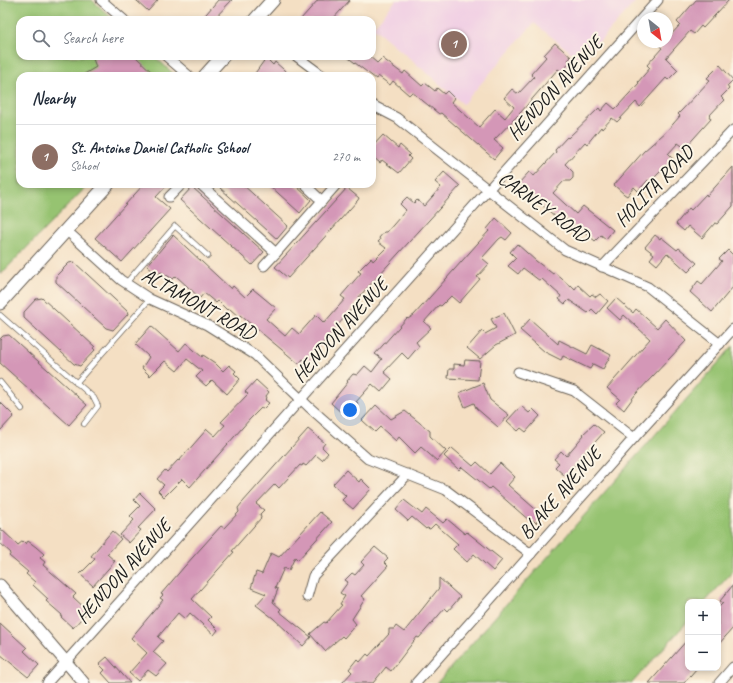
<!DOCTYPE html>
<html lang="en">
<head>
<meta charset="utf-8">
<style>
  :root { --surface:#fff; --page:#f2f2f3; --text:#1f2937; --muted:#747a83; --line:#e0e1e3; --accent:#0b8043 }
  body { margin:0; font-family:Caveat,sans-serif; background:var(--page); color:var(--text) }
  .controls { position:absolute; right:12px; bottom:12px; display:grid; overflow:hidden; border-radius:8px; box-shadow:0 2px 6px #0003 }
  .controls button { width:36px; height:36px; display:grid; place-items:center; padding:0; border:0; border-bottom:1px solid var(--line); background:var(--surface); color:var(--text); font:20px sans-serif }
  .compass { position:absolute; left:637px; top:12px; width:36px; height:36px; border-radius:50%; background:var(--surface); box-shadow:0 2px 6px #0003; rotate:149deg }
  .you { position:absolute; left:350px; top:410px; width:14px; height:14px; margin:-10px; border:3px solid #fff; border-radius:50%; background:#1a73e8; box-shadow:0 0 0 6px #1a73e833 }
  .badge { display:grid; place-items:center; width:26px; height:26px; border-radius:50%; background:var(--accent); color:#fff; font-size:13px; font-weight:700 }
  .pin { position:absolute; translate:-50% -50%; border:2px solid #fff; box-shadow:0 1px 4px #0006 }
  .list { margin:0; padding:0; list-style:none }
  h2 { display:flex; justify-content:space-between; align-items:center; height:52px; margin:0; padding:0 16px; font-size:17px }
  h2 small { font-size:13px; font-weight:400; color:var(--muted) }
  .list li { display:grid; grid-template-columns:26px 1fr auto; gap:12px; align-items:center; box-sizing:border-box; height:64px; padding:0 16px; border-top:1px solid var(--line) }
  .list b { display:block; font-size:15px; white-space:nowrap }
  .list p { margin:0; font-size:13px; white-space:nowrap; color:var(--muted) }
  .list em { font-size:13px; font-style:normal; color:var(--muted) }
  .icon { flex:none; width:22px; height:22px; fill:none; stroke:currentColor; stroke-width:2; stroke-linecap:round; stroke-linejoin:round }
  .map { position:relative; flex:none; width:733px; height:683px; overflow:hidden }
  .search { position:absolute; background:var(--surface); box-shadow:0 2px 6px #0003; left:16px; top:16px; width:360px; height:44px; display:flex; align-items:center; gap:10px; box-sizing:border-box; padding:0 14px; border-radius:12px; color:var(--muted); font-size:15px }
  .panel { position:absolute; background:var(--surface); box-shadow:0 2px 6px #0003; left:16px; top:72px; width:360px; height:116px; border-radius:12px }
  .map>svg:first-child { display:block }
</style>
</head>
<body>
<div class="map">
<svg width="733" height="683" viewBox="0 0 733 683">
  <rect width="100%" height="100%" fill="#fcf5e5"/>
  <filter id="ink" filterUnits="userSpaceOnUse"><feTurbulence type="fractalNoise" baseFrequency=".025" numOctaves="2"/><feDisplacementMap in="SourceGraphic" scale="8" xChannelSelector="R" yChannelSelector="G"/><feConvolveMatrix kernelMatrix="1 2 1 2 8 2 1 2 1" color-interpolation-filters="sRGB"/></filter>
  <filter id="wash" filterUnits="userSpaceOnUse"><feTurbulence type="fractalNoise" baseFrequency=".012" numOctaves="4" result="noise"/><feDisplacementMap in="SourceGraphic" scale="16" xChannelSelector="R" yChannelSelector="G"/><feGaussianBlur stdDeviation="0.9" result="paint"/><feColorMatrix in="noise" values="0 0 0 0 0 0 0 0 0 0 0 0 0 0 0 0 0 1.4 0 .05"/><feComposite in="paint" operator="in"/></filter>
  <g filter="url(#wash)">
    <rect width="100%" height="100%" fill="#f4dfc3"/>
    <path fill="#f1d0e4" d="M396 0H637L582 61 534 23 463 104 373 27Z"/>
    <g fill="#96c371" stroke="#597046">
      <path d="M0 0H92L114 20H20V56H154L176 76H20V184H89L0 275Z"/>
      <path d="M733 346V571L705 602H688V621L632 683H437Z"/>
    </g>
    <g id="blocks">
      <g fill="#d497b7">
        <path d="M136 0H158L148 11Z"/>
        <path d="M218 0H232L213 20H201Z"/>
        <path d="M318 0H350L332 20H300Z"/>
        <path d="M696 0H729L703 28 701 26 694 34 690 31 666 58 678 70 668 80 666 78 640 107 636 102 617 122 612 118 602 129 601 127 587 144 585 142 565 164 573 172V178L570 181H564L553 193 576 214 583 206 613 230 606 239 601 235 595 241 580 228 578 230 560 214 557 218 518 184 529 172 534 176 556 152 555 150 567 137 568 138 599 108 601 111 608 103 615 109 618 106 639 83 638 82 650 68 647 65 662 48 655 42H667V39L680 25 677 22Z"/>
        <path d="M555 43 571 57 568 60 570 62 562 72 558 69 521 112 494 140 503 148 494 159 441 113 439 114 412 92 409 95 393 81 390 85 378 76 376 79 346 56H369L377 63 382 58 403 74 405 71 422 86 425 83 435 91 437 88 444 94 447 91 454 98 451 102 479 127 495 109 505 118 514 107 504 98 512 89 518 94 534 77 531 74 546 57 544 55Z"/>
        <path d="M96 56H135L156 76H81L96 67 93 59Z"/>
        <path d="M266 58 273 65 275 62 291 76H253Z"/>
        <path d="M720 65 733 80 727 86 729 89 721 97 724 100 709 116 711 119 685 148 678 143 668 154 673 159 650 182 648 180 638 191 634 187 627 196 624 194 614 185 644 151 667 131 680 116 678 114 682 110 710 80 707 78Z"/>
        <path d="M383 135 398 148 400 145 410 154 408 156 411 159 399 173 382 160 380 163 372 156V147Z"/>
        <path d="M733 167V206L717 224 715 223 702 238 688 226 684 231 676 224 689 208 691 210 706 194 707 196Z"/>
        <path d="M444 172 460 186 358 298 360 299 317 350 320 353 310 365 303 359 299 364 240 315 239 317 230 309 227 310 218 301 216 303 204 293 200 298 176 276 173 279 161 272 159 274 154 269 153 271 147 266 173 235 231 289 233 286 245 297 253 289 276 308 266 319 285 336 292 328 299 334 316 315 324 323 345 299 341 296 361 273 358 271 371 258 373 261 386 248 378 242 380 240 379 238 384 232H387L406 210 400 204 407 197 414 203 417 200 424 206 441 187 435 182Z"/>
        <path d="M144 184H168L156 197 170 209 122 262 95 238Z"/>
        <path d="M224 184H242L288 226 277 239 220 188Z"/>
        <path d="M268 184H294L311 200 300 213Z"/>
        <path d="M192 187 264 252 252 265 180 200Z"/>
        <path d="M347 188 359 198 358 200 288 278 275 267Z"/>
        <path d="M496 218 512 233 506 240 502 237 499 239 482 258 489 264 477 277 480 279 459 303 451 296 441 306 439 305 424 322 431 328 416 342 419 346 408 359 402 353 384 372 392 379 381 392 372 384 356 402 358 403 346 417 331 403 348 382 347 381 353 374 357 375 365 366 372 372 382 359 375 354 407 318 408 319 414 315 478 243 489 231 487 229Z"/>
        <path d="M655 235 660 239 661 237 677 250 679 248 697 263 688 272 667 253 657 265 650 259 654 254 645 247Z"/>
        <path d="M517 244 536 261 553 274 554 272 570 286 571 285 575 289 578 285 590 296 592 294 596 297 600 294 608 301 597 314 592 309 588 313 569 300 565 304 559 299 561 296 542 279 540 281 523 268 518 274 508 266 516 258 510 252Z"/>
        <path d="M728 250 733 255V287L712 312 690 292 698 281 702 284 722 261 719 259Z"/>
        <path d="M74 262 127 311 128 314 113 330 106 328 56 282V276L69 263Z"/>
        <path d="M42 298 95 347 93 348 95 350 80 366 74 364 24 318V312L36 299Z"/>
        <path d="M616 298 633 313 636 309 657 328 665 319 686 341 635 395 624 410 616 403 620 399 607 388 650 339 624 315 620 320 607 308Z"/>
        <path d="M504 313 515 335 496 345 480 359 467 348 482 331 485 334 496 328 491 319Z"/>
        <path d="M530 319 558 344 559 340 587 354 592 345 611 355 603 369 593 364 590 369 563 356 561 360 545 352 520 330Z"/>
        <path d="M151 326 179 351 186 343 202 357 203 355 215 363 223 371 229 365 236 371 234 373 240 379 227 394 212 380 206 386 196 377 202 371 187 359 177 371 165 361 150 376 142 368 149 357 135 344Z"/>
        <path d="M9 335 87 405 69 425 0 363V339L3 336Z"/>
        <path d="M465 360 480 361 478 380 448 378 449 369H454V364L464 365Z"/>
        <path d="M256 380 269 392 266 396 267 398 265 400 269 403 263 409 261 408 250 419 190 487 182 479 164 497 158 491 164 485 157 479 165 470 167 472 178 460 179 461 207 429 215 436 225 425 221 422 248 394 245 392Z"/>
        <path d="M483 383 490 400 509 415 498 427 476 408 474 403 465 407 459 393Z"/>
        <path d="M0 402 14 416 0 431Z"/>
        <path d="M376 405 391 419 405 411 430 431V436L446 451 437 461 421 447 415 453 399 437 396 441 380 427 375 432 362 420Z"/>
        <path d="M521 406 529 413 533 409 540 416 526 432 521 428 518 431 507 421Z"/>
        <path d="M594 424 604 432 565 476 555 467 559 463 554 459 561 451 566 456 584 435 583 434Z"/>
        <path d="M308 429 325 443 322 447 328 453 322 460 316 455 306 466 303 464 302 466 300 465 279 488 275 484 256 504 264 510 260 514 261 518 232 551 234 552 192 599 211 617 208 620 218 630 214 635 190 613 185 619 178 613 158 637 163 641 153 652 167 664 156 676 148 670 138 681 129 673 147 653 131 638 163 600 160 598 163 595 161 594 184 567 221 526 224 528 239 512 238 508 242 503Z"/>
        <path d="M452 448 473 466 477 462 490 474 500 463 515 477 508 485 542 515 536 523 533 520 531 522 491 487 489 489 462 467 459 470 444 456Z"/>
        <path d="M346 470 359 482 361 479 371 489 353 509 342 500 346 496 333 484Z"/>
        <path d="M140 493 156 509 138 528 141 530 129 543 120 535 134 520 130 516 140 506 134 500Z"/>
        <path d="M404 500 422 514 426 509 443 523 447 519 465 534 467 532 502 560 493 571 474 554 467 562 453 549 458 544 435 524 430 529 427 528 426 529 412 517 408 521 396 510Z"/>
        <path d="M320 512 332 522 298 560 295 557 289 570 284 568 283 570 275 588 278 589 273 602 281 609 279 611 311 637 303 646 273 618 256 605 266 594 251 588 256 572 262 574 271 553 279 557Z"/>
        <path d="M0 528 18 545 23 541 26 544 28 541 36 547 44 554 40 558 45 562 43 565 76 594 73 597 88 611 73 628 61 617 62 615 46 601 48 599 33 585 35 582 26 574 28 572 9 556 11 553 0 543Z"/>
        <path d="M112 531 121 539 107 554 115 561 93 586 80 574 95 559 91 556Z"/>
        <path d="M375 547 388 558 384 562 388 566 361 596 365 599 352 619 356 624 344 638 342 636 325 651 310 634 324 622 326 623 342 605 340 604 345 596 340 593 348 582 345 580 352 573 355 575 364 565 361 562Z"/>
        <path d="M439 578 460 597 448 611 445 608 419 638 417 637 391 671 386 667 373 683H342L352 672 349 669 357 659 360 662 367 654 369 656 389 634V629H394L396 626 404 632 439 588Z"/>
        <path d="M733 585V628L718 645V608L723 603 720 601Z"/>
        <path d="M0 623 27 648 24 651 39 665 28 677 0 654Z"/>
        <path d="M688 639V668H697L684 683H649Z"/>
        <path d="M107 657 130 683H111L102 673 105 670 99 664Z"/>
      </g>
    </g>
  </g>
  <g filter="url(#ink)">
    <use href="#blocks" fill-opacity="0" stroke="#686056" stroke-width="1"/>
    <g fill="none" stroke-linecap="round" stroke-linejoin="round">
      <g stroke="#686056" stroke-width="6">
        <g id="service">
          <path d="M126 283 175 226 208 256"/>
          <path d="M0 315 94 398 98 406 84 424"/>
          <path d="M0 382 22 409"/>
          <path d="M76 383 150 299"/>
        </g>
      </g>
      <g stroke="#686056" stroke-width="11">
        <g id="minor">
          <path d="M101 0 124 20"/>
          <path d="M166 56 189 76"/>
          <path d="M296 56 323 76"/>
          <path d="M372 105 397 118 565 250 648 287 720 344"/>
          <path d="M200 184 276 253 336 185"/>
          <path d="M304 184 322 201"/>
          <path d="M169 197 182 184"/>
          <path d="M66 230 121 280 150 299 207 325 255 355 309 407 368 459 446 490 531 554"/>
          <path d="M264 266 276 253"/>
          <path d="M602 267 733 130"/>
          <path d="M518 372 574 391 634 438"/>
          <path d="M307 597 313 576 408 474"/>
          <path d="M47 683 658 0"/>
          <path d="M416 683 634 438 733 329"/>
          <path d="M719 683 733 667"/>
        </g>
      </g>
      <g stroke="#686056" stroke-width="13">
        <path id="tertiary" d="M0 585 84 683"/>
      </g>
      <g stroke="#686056" stroke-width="15">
        <g id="secondary">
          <path d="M255 20 273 0"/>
          <path d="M205 76 223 56"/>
          <path d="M0 303 108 184"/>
        </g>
      </g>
      <use href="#service" stroke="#fff" stroke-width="4.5"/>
      <use href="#minor" stroke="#fff" stroke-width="9"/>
      <use href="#tertiary" stroke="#fff" stroke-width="11"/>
      <use href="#secondary" stroke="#fff" stroke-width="13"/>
    </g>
  </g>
  <g text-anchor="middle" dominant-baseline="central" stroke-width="4" stroke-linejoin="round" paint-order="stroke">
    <g font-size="20" fill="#1c1c1c" stroke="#fcf5e5">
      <text transform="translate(555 88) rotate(-48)">HENDON AVENUE</text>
      <text transform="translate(654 186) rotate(-46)">HOLITA ROAD</text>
      <text transform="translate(544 207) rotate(36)">CARNEY ROAD</text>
      <text transform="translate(199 304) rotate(29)">ALTAMONT ROAD</text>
      <text transform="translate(340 330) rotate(-48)">HENDON AVENUE</text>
      <text transform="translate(560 493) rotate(-49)">BLAKE AVENUE</text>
      <text transform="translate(123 571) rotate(-48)">HENDON AVENUE</text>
    </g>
  </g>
</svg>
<div class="controls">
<button>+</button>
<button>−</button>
</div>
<svg class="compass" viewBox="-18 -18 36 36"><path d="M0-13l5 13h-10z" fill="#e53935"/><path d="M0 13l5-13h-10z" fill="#747a83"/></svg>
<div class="you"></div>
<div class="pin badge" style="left:454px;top:44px;background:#8d6e63">1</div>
<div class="search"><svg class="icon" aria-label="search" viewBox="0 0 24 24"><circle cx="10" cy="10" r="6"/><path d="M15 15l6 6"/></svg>Search here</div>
<section class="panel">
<h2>Nearby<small></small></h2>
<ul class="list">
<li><span class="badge" style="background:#8d6e63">1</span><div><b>St. Antoine Daniel Catholic School</b><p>School</p></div><em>270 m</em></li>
</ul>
</section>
</div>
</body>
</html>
